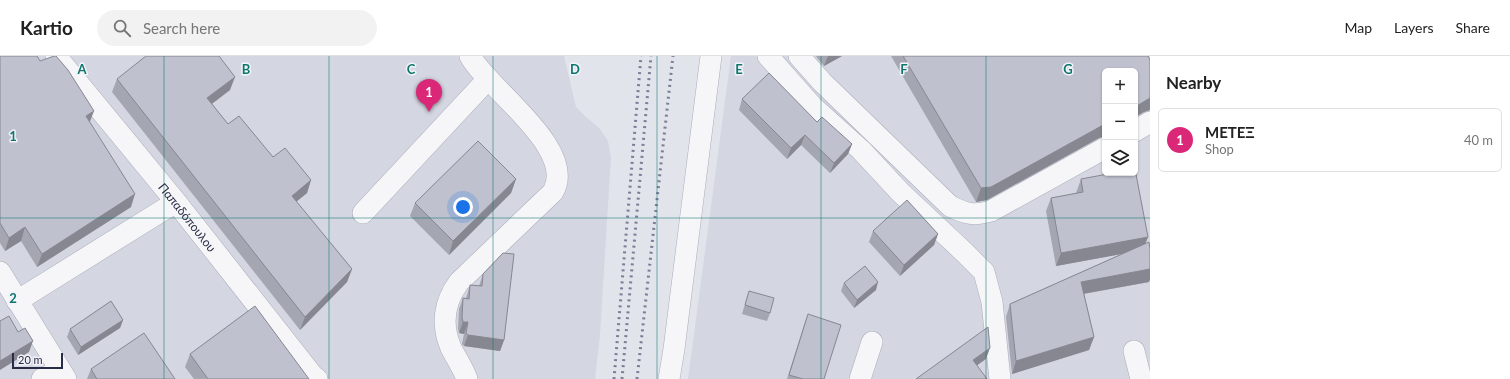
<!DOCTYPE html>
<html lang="en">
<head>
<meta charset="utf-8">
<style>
  :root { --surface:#fff; --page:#f2f2f2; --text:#222; --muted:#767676; --line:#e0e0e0; --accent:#db2777 }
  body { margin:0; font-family:Lato,sans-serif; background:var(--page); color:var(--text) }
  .controls { position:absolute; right:12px; top:12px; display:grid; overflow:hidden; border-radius:6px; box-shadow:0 1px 3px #0004 }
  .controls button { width:36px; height:36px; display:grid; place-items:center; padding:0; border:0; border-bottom:1px solid var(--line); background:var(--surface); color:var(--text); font:20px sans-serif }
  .scale { position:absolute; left:12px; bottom:10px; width:51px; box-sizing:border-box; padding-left:4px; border:2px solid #292c45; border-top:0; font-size:11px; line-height:14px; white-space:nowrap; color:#292c45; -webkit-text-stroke:3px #f2f3f9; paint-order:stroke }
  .you { position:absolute; left:463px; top:151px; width:14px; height:14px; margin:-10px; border:3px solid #fff; border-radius:50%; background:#1a73e8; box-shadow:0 0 0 6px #1a73e833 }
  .badge { display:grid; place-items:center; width:26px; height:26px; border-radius:50%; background:var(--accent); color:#fff; font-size:13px; font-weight:700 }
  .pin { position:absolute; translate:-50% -33px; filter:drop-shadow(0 1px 2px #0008) }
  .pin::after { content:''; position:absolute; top:21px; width:14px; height:12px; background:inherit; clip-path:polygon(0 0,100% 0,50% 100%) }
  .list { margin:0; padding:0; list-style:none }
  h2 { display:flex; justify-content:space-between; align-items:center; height:52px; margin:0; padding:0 16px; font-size:17px }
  h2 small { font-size:13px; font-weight:400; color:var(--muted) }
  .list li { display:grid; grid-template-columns:26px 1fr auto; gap:12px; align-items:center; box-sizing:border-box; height:64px; margin:0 8px 8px; padding:0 8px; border:1px solid var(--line); border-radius:6px }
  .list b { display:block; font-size:15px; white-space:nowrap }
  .list p { margin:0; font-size:13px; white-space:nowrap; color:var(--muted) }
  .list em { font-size:13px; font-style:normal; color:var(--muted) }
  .icon { flex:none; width:22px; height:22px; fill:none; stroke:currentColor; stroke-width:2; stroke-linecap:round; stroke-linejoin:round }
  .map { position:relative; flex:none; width:1150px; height:323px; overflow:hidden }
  header { display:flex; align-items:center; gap:24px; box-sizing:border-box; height:56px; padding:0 20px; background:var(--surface); border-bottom:1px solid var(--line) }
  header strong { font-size:19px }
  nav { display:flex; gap:22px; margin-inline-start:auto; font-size:14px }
  .search { width:280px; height:36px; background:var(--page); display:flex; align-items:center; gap:10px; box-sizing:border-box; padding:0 14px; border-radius:22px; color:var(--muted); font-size:15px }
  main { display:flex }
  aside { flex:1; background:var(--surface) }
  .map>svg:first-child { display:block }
</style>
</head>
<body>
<header>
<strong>Kartio</strong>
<div class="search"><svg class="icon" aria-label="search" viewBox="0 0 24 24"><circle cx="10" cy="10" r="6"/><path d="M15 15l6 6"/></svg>Search here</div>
<nav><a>Map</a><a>Layers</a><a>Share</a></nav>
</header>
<main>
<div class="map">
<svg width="1150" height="323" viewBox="0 0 1150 323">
  <rect width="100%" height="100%" fill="#e2e4ec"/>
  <g fill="#d4d6e1" fill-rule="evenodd">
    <path d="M0 0H564L576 51 585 60 599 72 608 85 611 101 600 279 595 323H0Z"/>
    <path d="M731 0H1150V323H688ZM1105 15H1135V117H1105Z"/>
  </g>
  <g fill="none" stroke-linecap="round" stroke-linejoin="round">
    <g stroke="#aaadba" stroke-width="22">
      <g id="minor">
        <path id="s1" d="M56 0 176 146 313 320 317 323"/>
        <path d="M768 0 812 50 861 94 901 137 964 196 984 216 992 246 1000 323"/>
        <path d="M799 0 822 26 950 150C966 158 974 160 991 155L1105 92"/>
        <path d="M1135 75 1150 66"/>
        <path d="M363 157 488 23"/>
        <path d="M0 216 66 323"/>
        <path d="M17 245 176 146"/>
        <path d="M1134 295 1141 323"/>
        <path d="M42 323 60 314"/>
        <path d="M467 323C463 312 456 302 451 292 441 269 444 246 459 226L553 136C578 93 488 33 470 0"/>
        <path d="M669 323 674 293 711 0"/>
        <path d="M860 323 872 286"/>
      </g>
    </g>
    <use href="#minor" stroke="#f6f6f9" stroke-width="21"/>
    <g stroke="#7a7e97" stroke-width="3" stroke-dasharray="2 4" stroke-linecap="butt">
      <path d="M614 323 641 0"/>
      <path d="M622 323 651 0"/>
      <path d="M637 323 673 0"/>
    </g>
  </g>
  <g fill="#a4a6b2">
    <path d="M0 0 40 5 90 66 131 151 37 211 21 185 5 195 0 187Z"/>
    <path d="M816 0H842L824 10 818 3Z"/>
    <path d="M891 0H1148L1150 4V54L1144 56 1135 61V15H1105V80L1099 82 987 144 976 146Z"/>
    <path d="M117 23 230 34 212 48 228 68 273 101 311 124 307 137 296 146 352 213 347 226 300 274 112 36Z"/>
    <path d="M742 43 817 66 852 88 848 98 830 117 801 89 787 103 739 54Z"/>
    <path d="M516 123 511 137 449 199 410 160 415 147Z"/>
    <path d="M1081 123 1148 181 1145 187 1150 193V223L1149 226 1084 238 1094 281 1089 294 1012 318 1006 261 1010 248 1122 198 1056 210 1046 155 1051 142 1076 137Z"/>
    <path d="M873 175 938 178 934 189 900 220 869 186Z"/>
    <path d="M483 218 504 284 500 295 464 290 462 288 464 278 459 277 458 273 459 253 463 242H466L470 229 479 230Z"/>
    <path d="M844 227 876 234 854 252 841 235Z"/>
    <path d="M749 235 770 257 767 265 742 258Z"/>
    <path d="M808 258 824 323H787L804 269Z"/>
    <path d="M123 264 120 272 78 299 67 281 70 273Z"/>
    <path d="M190 298 309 323H194L185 311Z"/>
    <path d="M91 313 175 323H87Z"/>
  </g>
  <g fill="#868791">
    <path d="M828 0H842L824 10Z"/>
    <path d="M235 21 230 34 202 55 207 42Z"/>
    <path d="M1150 42V54L1144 56 1135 61V51Z"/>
    <path d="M94 55 89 68 86 60Z"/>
    <path d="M1105 68V80L1099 82 987 144 976 146 981 132Z"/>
    <path d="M805 79 801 89 787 103 791 92Z"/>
    <path d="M852 88 848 98 830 117 834 107Z"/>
    <path d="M516 123 511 137 449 199 453 185Z"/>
    <path d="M311 124 307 137 287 153 292 140Z"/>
    <path d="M135 138 131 151 37 211 42 198Z"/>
    <path d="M25 171 21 185 5 195 9 182Z"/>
    <path d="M938 178 934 189 900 220 904 209Z"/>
    <path d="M1148 181 1143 194 1056 210 1061 197Z"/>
    <path d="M352 213 347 226 300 274 305 261Z"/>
    <path d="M1150 213V223L1149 226 1076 239 1081 226Z"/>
    <path d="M878 226 876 234 854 252 857 244Z"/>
    <path d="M123 264 120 272 78 299 81 291Z"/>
    <path d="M463 266H468L464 278 459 277Z"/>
    <path d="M468 279 504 284 500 295 464 290Z"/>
    <path d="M1094 281 1089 294 1012 318 1016 305Z"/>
    <path d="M33 285 29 296 0 314V305Z"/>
    <path d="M990 292 986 303 969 315 973 304Z"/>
  </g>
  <g fill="#bfc1cf" stroke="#868791">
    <path d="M0 0H37L40 5 54 0H56L68 14 94 55 86 60 135 138 42 198 25 171 9 182 0 167Z"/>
    <path d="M146 0H219L235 21 207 42 228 68 239 60 273 101 285 92 311 124 292 140 352 213 305 261 117 23Z"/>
    <path d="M903 0H1148L1150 4V42L1135 51V15H1105V68L991 131 981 132Z"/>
    <path d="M769 17 817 66 822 61 852 88 834 107 805 79 791 92 742 43Z"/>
    <path d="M478 85 516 123 453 185 415 147Z"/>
    <path d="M1135 113 1148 181 1061 197 1051 142 1083 136 1081 123 1113 117H1135Z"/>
    <path d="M907 144 938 178 904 209 873 175Z"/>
    <path d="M1149 186 1150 193V213L1081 226 1094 281 1016 305 1010 248Z"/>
    <path d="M503 197 514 198 504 284 468 279 466 277 468 266H463L462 262 463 242 469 243 470 229 482 230 483 218Z"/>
    <path d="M865 210 878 226 857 244 844 227Z"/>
    <path d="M749 235 774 242 770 257 745 249Z"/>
    <path d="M111 245 123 264 81 291 70 273Z"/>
    <path d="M255 250 309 323H208L190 298Z"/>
    <path d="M808 258 841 269 824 323H803L789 319Z"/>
    <path d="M9 260 18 276 25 272 33 285 0 305V265Z"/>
    <path d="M988 271 990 292 973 304 987 323H916Z"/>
    <path d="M144 277 175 323H97L91 313Z"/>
  </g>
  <path fill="none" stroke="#0f766e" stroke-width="1" stroke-opacity="0.55" d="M164 0V323M329 0V323M493 0V323M657 0V323M821 0V323M986 0V323M0 162H1150"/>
  <g text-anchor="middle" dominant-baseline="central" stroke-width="3" stroke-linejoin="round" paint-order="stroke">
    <g font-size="12" fill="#292c45" stroke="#f2f3f9">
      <text stroke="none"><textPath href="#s1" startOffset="208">Παπαδόπουλου</textPath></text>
    </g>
  </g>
  <g font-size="13" text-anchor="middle" font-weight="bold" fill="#0f766e" stroke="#f2f3f9" stroke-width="3" stroke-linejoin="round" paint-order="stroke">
    <text x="82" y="18">A</text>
    <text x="246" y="18">B</text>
    <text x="411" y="18">C</text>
    <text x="575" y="18">D</text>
    <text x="739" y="18">E</text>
    <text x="904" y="18">F</text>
    <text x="1068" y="18">G</text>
    <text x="13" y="85">1</text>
    <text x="13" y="247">2</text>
  </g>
</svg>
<div class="controls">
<button>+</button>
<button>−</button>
<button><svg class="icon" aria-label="layers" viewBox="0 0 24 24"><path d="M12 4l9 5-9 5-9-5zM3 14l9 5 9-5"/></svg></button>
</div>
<div class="scale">20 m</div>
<div class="you"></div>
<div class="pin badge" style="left:429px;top:56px">1</div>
</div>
<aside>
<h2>Nearby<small></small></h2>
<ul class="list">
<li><span class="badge">1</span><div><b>ΜΕΤΕΞ</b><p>Shop</p></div><em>40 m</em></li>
</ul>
</aside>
</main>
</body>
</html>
